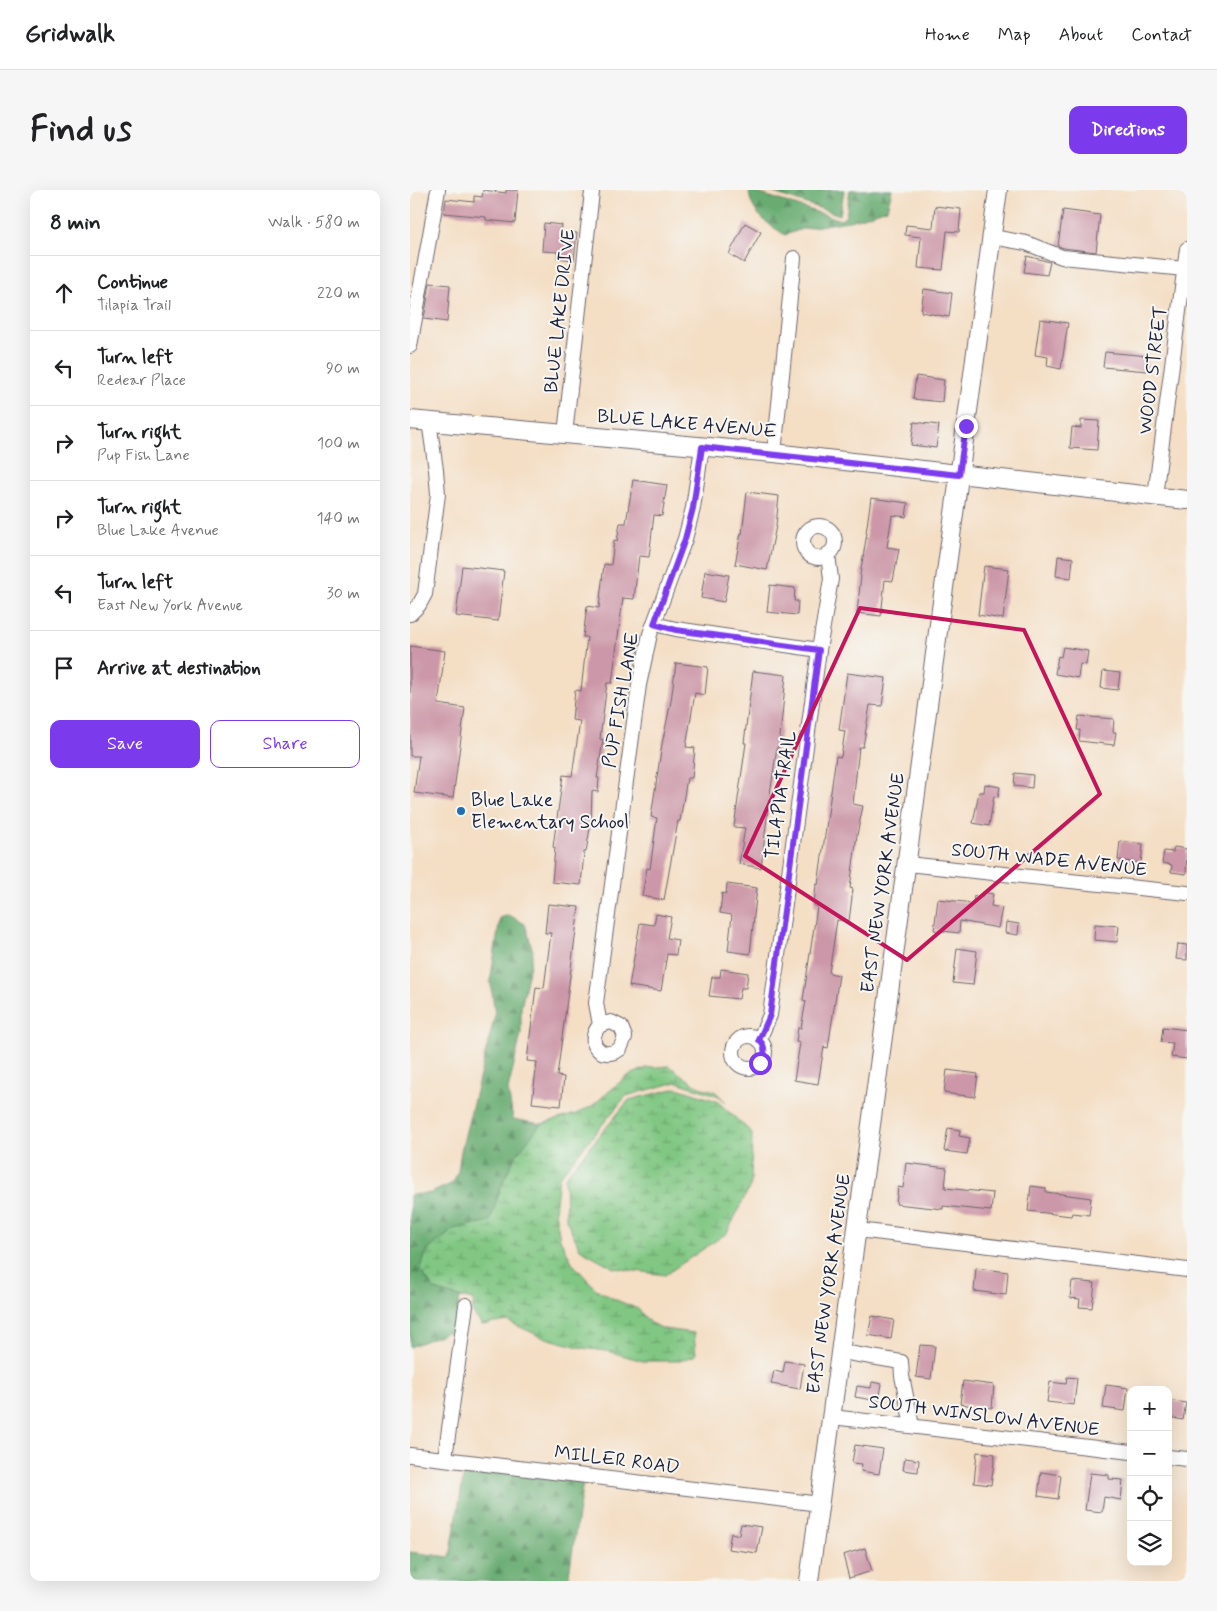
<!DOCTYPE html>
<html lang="en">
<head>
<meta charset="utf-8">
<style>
  :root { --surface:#fff; --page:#f6f6f6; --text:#202124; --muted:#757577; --line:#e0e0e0; --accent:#7c3aed }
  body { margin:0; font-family:Mynerve,sans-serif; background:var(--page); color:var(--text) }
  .controls { position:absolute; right:15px; bottom:15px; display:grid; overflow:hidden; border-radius:10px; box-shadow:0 5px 20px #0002 }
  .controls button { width:45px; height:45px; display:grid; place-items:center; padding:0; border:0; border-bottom:1px solid var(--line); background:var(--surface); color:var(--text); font:25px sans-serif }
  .stop { position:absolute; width:15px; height:15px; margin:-11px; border:4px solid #7c3aed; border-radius:50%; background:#fff }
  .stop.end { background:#7c3aed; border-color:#fff; box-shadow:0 1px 5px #0008 }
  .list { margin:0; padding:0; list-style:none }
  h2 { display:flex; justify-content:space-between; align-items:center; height:65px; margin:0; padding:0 20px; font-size:21px }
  h2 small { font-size:16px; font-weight:400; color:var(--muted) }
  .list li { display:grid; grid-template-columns:32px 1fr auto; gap:15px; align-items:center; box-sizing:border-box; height:75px; padding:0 20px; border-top:1px solid var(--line) }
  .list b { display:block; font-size:19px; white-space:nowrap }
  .list p { margin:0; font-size:16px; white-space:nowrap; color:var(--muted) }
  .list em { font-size:16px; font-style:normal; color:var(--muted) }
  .actions { display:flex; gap:10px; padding:15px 20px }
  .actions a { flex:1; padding:11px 0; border:1px solid var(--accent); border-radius:10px; text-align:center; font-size:18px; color:var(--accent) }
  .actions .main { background:var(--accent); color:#fff }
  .icon { flex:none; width:28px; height:28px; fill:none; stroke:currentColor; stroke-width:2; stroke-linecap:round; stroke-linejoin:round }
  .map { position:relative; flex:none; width:777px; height:1391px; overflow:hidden; border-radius:10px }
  header { display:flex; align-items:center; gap:30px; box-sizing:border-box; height:70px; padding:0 25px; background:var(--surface); border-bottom:1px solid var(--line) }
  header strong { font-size:24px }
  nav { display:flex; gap:28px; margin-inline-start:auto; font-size:18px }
  .intro { display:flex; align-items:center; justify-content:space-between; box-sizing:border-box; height:120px; padding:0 30px }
  h1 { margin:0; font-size:35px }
  .button { padding:12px 22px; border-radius:10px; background:var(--accent); color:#fff; font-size:18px; font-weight:700 }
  main { display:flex; gap:30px; padding:0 30px }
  aside { flex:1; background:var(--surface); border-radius:10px; box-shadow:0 5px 20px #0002 }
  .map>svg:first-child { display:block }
</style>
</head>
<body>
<header>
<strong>Gridwalk</strong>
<nav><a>Home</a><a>Map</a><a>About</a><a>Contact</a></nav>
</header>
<div class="intro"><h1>Find us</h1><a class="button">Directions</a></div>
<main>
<aside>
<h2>8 min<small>Walk · 580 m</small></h2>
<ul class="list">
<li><svg class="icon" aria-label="ahead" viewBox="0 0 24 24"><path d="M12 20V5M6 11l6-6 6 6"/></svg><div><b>Continue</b><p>Tilapia Trail</p></div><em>220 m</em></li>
<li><svg class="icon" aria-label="left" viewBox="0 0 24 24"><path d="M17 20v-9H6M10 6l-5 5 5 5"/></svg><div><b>Turn left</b><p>Redear Place</p></div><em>90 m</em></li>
<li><svg class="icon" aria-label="right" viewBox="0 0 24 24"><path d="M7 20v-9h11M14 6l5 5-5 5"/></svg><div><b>Turn right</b><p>Pup Fish Lane</p></div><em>100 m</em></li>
<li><svg class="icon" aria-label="right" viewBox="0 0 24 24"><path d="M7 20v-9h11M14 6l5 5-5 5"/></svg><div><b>Turn right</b><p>Blue Lake Avenue</p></div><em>140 m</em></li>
<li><svg class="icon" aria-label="left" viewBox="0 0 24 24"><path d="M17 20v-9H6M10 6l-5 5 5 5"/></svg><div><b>Turn left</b><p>East New York Avenue</p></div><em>30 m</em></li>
<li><svg class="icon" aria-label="arrive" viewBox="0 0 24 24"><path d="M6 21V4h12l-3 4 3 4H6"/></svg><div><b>Arrive at destination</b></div></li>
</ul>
<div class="actions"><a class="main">Save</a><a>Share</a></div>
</aside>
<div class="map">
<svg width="777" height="1391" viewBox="0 0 777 1391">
  <defs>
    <pattern id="forest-firs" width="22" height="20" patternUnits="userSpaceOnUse" patternTransform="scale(1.25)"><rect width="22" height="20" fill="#68ac71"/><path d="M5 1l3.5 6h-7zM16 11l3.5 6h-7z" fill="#558c5e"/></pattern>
    <pattern id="wetland-marsh" width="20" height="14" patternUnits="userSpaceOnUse" patternTransform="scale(1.25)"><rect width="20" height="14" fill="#81c783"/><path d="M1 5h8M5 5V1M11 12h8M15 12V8" fill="none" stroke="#69a16c"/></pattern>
  </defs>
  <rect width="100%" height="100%" fill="#f6f6f2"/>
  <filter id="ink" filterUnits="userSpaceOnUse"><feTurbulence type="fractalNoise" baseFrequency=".02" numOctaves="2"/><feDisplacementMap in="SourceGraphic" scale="10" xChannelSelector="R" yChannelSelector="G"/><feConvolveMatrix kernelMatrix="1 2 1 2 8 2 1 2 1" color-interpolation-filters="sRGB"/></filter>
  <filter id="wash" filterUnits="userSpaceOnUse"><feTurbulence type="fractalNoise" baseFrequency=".0096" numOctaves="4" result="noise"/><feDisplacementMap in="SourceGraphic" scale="20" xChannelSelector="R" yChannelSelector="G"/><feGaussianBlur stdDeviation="1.12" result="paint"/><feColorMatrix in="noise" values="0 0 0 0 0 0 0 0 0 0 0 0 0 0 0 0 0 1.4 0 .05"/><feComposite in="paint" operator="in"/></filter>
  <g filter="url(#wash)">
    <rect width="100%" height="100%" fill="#f4dec4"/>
    <g fill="url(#forest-firs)" stroke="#456756">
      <path d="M339 0 431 30 436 26 440 0H482L477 19 444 30 392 39 375 45C357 33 340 23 339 0Z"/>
      <path d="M355 0H434L430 25Z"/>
      <path d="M99 725 115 734 123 761 111 818V844L98 900 103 929 131 934 107 964 93 991 80 1031 44 1039 17 1061 10 1080 25 1100 53 1108H50L45 1139 0 1157V1005L21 1003 43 993 48 981 51 961 85 825 81 795 80 793 90 728Z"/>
      <path d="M55 1277 173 1292 158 1391H0V1362L40 1367Z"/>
    </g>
    <g fill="url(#wetland-marsh)" stroke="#52745f">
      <path d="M259 876 289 897 305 901 316 912 309 906 267 892 216 906 149 987 145 1021 150 1049 163 1074 186 1099 204 1109 228 1119 240 1133 254 1139 284 1143 286 1165 270 1171H233L197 1161 173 1158 132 1147 97 1131 72 1135 62 1122 64 1110 53 1108 25 1100 10 1080 17 1061 44 1039 80 1031 93 991 107 964 131 934 166 924 182 916 216 887 236 878Z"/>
      <path d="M267 898 307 911 342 943 341 994 317 1043 255 1085 204 1078 170 1059 156 1029 155 987 219 910Z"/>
    </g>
    <g id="blocks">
      <g fill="#cc97a8">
        <path d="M73 0 96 3V0H108L105 33 76 30V27L34 23 36 9 64 12V6L72 7Z"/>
        <path d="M525 16 551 19 549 42 537 41 533 80 508 78 511 47 495 45 496 35 523 38Z"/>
        <path d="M653 20 690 25 686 62 654 58 648 56Z"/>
        <path d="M134 33 152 35 151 42 167 43 164 70 147 68 148 62 132 61Z"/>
        <path d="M335 33 351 42 334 73 319 64Z"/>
        <path d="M617 66 640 72 637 85 614 82Z"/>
        <path d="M20 93 40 95 37 132 14 129Z"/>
        <path d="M514 99 542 103 539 127 511 122Z"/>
        <path d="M630 129 658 133 651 179 637 176 638 167 625 165Z"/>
        <path d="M695 162 739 166 737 181 693 177Z"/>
        <path d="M506 186 534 190 532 212 503 209Z"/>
        <path d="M671 230 689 231 687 260 660 258 662 237 671 238Z"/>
        <path d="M504 232 529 235 526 258 501 255Z"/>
        <path d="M223 290 257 295 252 326 244 325 239 367 229 366 224 409 213 408 202 493H197L190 549 193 550 187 588H189L188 602 182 601 181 632 176 662H174L171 695 142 692 145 658 143 657 153 585 162 586 170 531 162 530 165 500 171 501 177 447H173L177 416 189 418 194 374 201 375 204 350 207 351 210 333H216Z"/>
        <path d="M337 302 369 306 366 336 357 380 325 374 331 343 332 344Z"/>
        <path d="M461 308 498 313 496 327 482 325 477 357 489 359 483 391 475 390 471 426 447 423 451 386 450 385 457 343H456Z"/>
        <path d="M648 366 663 368 661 388 646 386Z"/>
        <path d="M52 376 94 381 88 431 46 426Z"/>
        <path d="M574 376 599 379 593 429 568 425Z"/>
        <path d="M295 381 319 385 314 412 291 408Z"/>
        <path d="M360 395 385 398 384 411H388L387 425 357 422Z"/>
        <path d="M0 456 35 461 28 514 55 518 43 608 4 603 9 566H0Z"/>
        <path d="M653 457 678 461 676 475 670 474 668 488 645 484 648 466 651 467Z"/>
        <path d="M266 473 298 477 295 505 285 503 276 557 285 558 282 588H277L270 631H268L254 710 232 706 237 678 240 679 247 628 241 627 252 554 261 511Z"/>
        <path d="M343 481 376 485 369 557H367L359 611 351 678 329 674 335 638 324 637 336 553H334Z"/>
        <path d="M693 481 710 483 708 500 691 498Z"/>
        <path d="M437 483 476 488 472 516 460 515 453 557H449L443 614 453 616 447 645 440 698 443 699 439 731 427 730 419 783 429 785 418 858 414 857 408 894 384 890 390 853 386 852 388 838H391L396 811 393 810 407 717 404 716 406 694 408 695 426 566 431 567 435 541 429 540Z"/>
        <path d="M669 526 704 529 703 542H706L704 555 669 551 670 540H667Z"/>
        <path d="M605 583 623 585 622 598 604 596Z"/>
        <path d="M575 594 590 597 588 607 584 606 579 636 563 633 569 602H574Z"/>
        <path d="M710 651 733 654 731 673 708 670Z"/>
        <path d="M764 657 777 659 776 684 761 682 762 675 752 673 754 661 763 662Z"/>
        <path d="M317 694 347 698 340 764 318 761 322 725 310 723 312 703 316 704Z"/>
        <path d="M573 702 583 704 581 716 592 718 588 738 550 731 549 743 524 740 528 709 563 713 564 706 572 708Z"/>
        <path d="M138 714 169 717 147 886 154 887 151 916 122 913 127 872 117 871 126 797 134 798 141 743H135Z"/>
        <path d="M246 724 261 727 257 748 268 750 266 765 257 764 251 801 219 796 230 733 244 735Z"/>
        <path d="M596 732 609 734 608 745 595 743Z"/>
        <path d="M685 734 709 736 707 752 684 750Z"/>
        <path d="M768 754 777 755V770L766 769Z"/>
        <path d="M547 758 567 761 563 795 543 793Z"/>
        <path d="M311 779 338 783 336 798H331L329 809 299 806 302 787H310Z"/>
        <path d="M753 837 777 840V869L761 867 763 853 751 852Z"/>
        <path d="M537 880 568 884 565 907 534 903Z"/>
        <path d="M538 938 550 940 549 946 560 948 557 964 534 961Z"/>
        <path d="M496 973 537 978 535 998 583 1003 581 1021 533 1016V1019L486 1014 488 997 493 998Z"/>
        <path d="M621 996 636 998V1002L681 1008 679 1025 662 1023 661 1026 618 1021Z"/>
        <path d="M566 1078 598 1082 596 1105 564 1101Z"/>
        <path d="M662 1091 685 1093 682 1118 669 1117 670 1109 660 1108Z"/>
        <path d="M462 1126 484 1130 481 1149 458 1145Z"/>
        <path d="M510 1155 525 1156 521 1189 506 1187Z"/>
        <path d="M375 1171 394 1174 390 1199 361 1194 364 1181 373 1183Z"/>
        <path d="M657 1187 667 1188 664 1215 637 1212 640 1192 656 1194Z"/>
        <path d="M553 1191 584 1195 582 1218 550 1214Z"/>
        <path d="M462 1192 472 1194 469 1211 445 1207 447 1196 461 1198Z"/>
        <path d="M696 1195 718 1198 715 1221 693 1218Z"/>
        <path d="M758 1210 776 1213 773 1230 758 1227Z"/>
        <path d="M445 1255 473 1259 469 1284 451 1281 452 1274 442 1273Z"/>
        <path d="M567 1262 585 1264 581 1295 564 1293Z"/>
        <path d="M495 1268 509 1270 508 1282 493 1280Z"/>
        <path d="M631 1282 651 1285 648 1309 628 1306Z"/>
        <path d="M680 1283 699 1285V1289L713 1290 711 1310 694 1307 692 1322 675 1320Z"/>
        <path d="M331 1334 352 1337 347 1363 318 1359 321 1343 329 1345Z"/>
        <path d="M455 1358 462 1381 439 1388 433 1365Z"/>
      </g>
    </g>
  </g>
  <g filter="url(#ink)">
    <use href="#blocks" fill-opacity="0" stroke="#6c646b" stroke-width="1"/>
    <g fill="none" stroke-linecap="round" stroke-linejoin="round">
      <g stroke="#6c646b" stroke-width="16">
        <g id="minor">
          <path d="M582 47 616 53 652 67 775 79"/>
          <path d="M0 156 28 0"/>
          <path d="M155 244 182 2"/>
          <path d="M364 263 384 68"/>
          <path d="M745 306 777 59"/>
          <circle cx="409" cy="352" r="16"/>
          <path d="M0 424 9 415 15 404 28 304 26 280 19 231"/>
          <path d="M244 434 266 439 409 460"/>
          <path d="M497 674 777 703"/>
          <path d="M190 835 201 832 211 837 215 847 210 859C191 872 174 852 190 835L186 813 229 495 240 444 275 349 283 318 292 257"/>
          <circle cx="339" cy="862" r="16"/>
          <path d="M349 850 360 825 409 460 421 389 418 364"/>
          <path d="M448 1040 777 1080"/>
          <path d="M432 1162 491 1172 492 1186 502 1236"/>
          <path d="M422 1227 721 1262"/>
          <path d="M0 1265 410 1314"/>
          <path d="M758 1267 777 1269"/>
          <path d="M35 1268 56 1115"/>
        </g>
      </g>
      <g stroke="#6c646b" stroke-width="20">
        <g id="major">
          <path d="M0 230 364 263 777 310"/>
          <path d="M399 1391 588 0"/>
        </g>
      </g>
      <use href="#minor" stroke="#fff" stroke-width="14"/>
      <use href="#major" stroke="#fff" stroke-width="18"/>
    </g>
  </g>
  <g fill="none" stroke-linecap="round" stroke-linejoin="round" filter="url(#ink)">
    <path stroke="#7c3aed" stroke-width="6" d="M350 873C356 865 356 856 349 850L360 825 409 460 266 440 244 434 275 349 283 318 292 257 549 285 556 236"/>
  </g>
  <path fill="none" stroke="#c2185b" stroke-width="4" stroke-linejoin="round" d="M450 418 614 440 690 604 497 770 335 666Z"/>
  <circle fill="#1f6fb2" stroke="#f6f6f2" stroke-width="2" cx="51" cy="621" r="5"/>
  <g text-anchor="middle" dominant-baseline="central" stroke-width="4" stroke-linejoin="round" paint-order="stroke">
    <g font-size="19" fill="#22223b" stroke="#f6f6f2">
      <text transform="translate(150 121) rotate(-84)">BLUE LAKE DRIVE</text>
      <text transform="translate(743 180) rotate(-83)">WOOD STREET</text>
      <text transform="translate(277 234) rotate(5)">BLUE LAKE AVENUE</text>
      <text transform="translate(211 510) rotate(-80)">PUP FISH LANE</text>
      <text transform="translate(371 605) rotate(-82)">TILAPIA TRAIL</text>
      <text transform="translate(639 670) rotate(6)">SOUTH WADE AVENUE</text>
      <text transform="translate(473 693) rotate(-82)">EAST NEW YORK AVENUE</text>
      <text transform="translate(419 1094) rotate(-82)">EAST NEW YORK AVENUE</text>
      <text transform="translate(574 1226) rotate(7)">SOUTH WINSLOW AVENUE</text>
      <text transform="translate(207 1270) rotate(7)">MILLER ROAD</text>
    </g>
    <g font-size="19" fill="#22223b" stroke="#f6f6f2" text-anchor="start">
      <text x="61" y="610">Blue Lake<tspan x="61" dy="22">Elementary School</tspan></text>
    </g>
  </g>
</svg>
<div class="controls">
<button>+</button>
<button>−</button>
<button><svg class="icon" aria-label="locate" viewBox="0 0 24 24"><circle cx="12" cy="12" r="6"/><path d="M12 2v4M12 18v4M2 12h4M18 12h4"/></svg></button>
<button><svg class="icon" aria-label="layers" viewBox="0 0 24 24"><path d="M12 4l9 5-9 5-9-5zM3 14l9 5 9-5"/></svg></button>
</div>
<div class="stop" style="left:350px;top:873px"></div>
<div class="stop end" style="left:556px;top:236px"></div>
</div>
</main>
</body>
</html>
